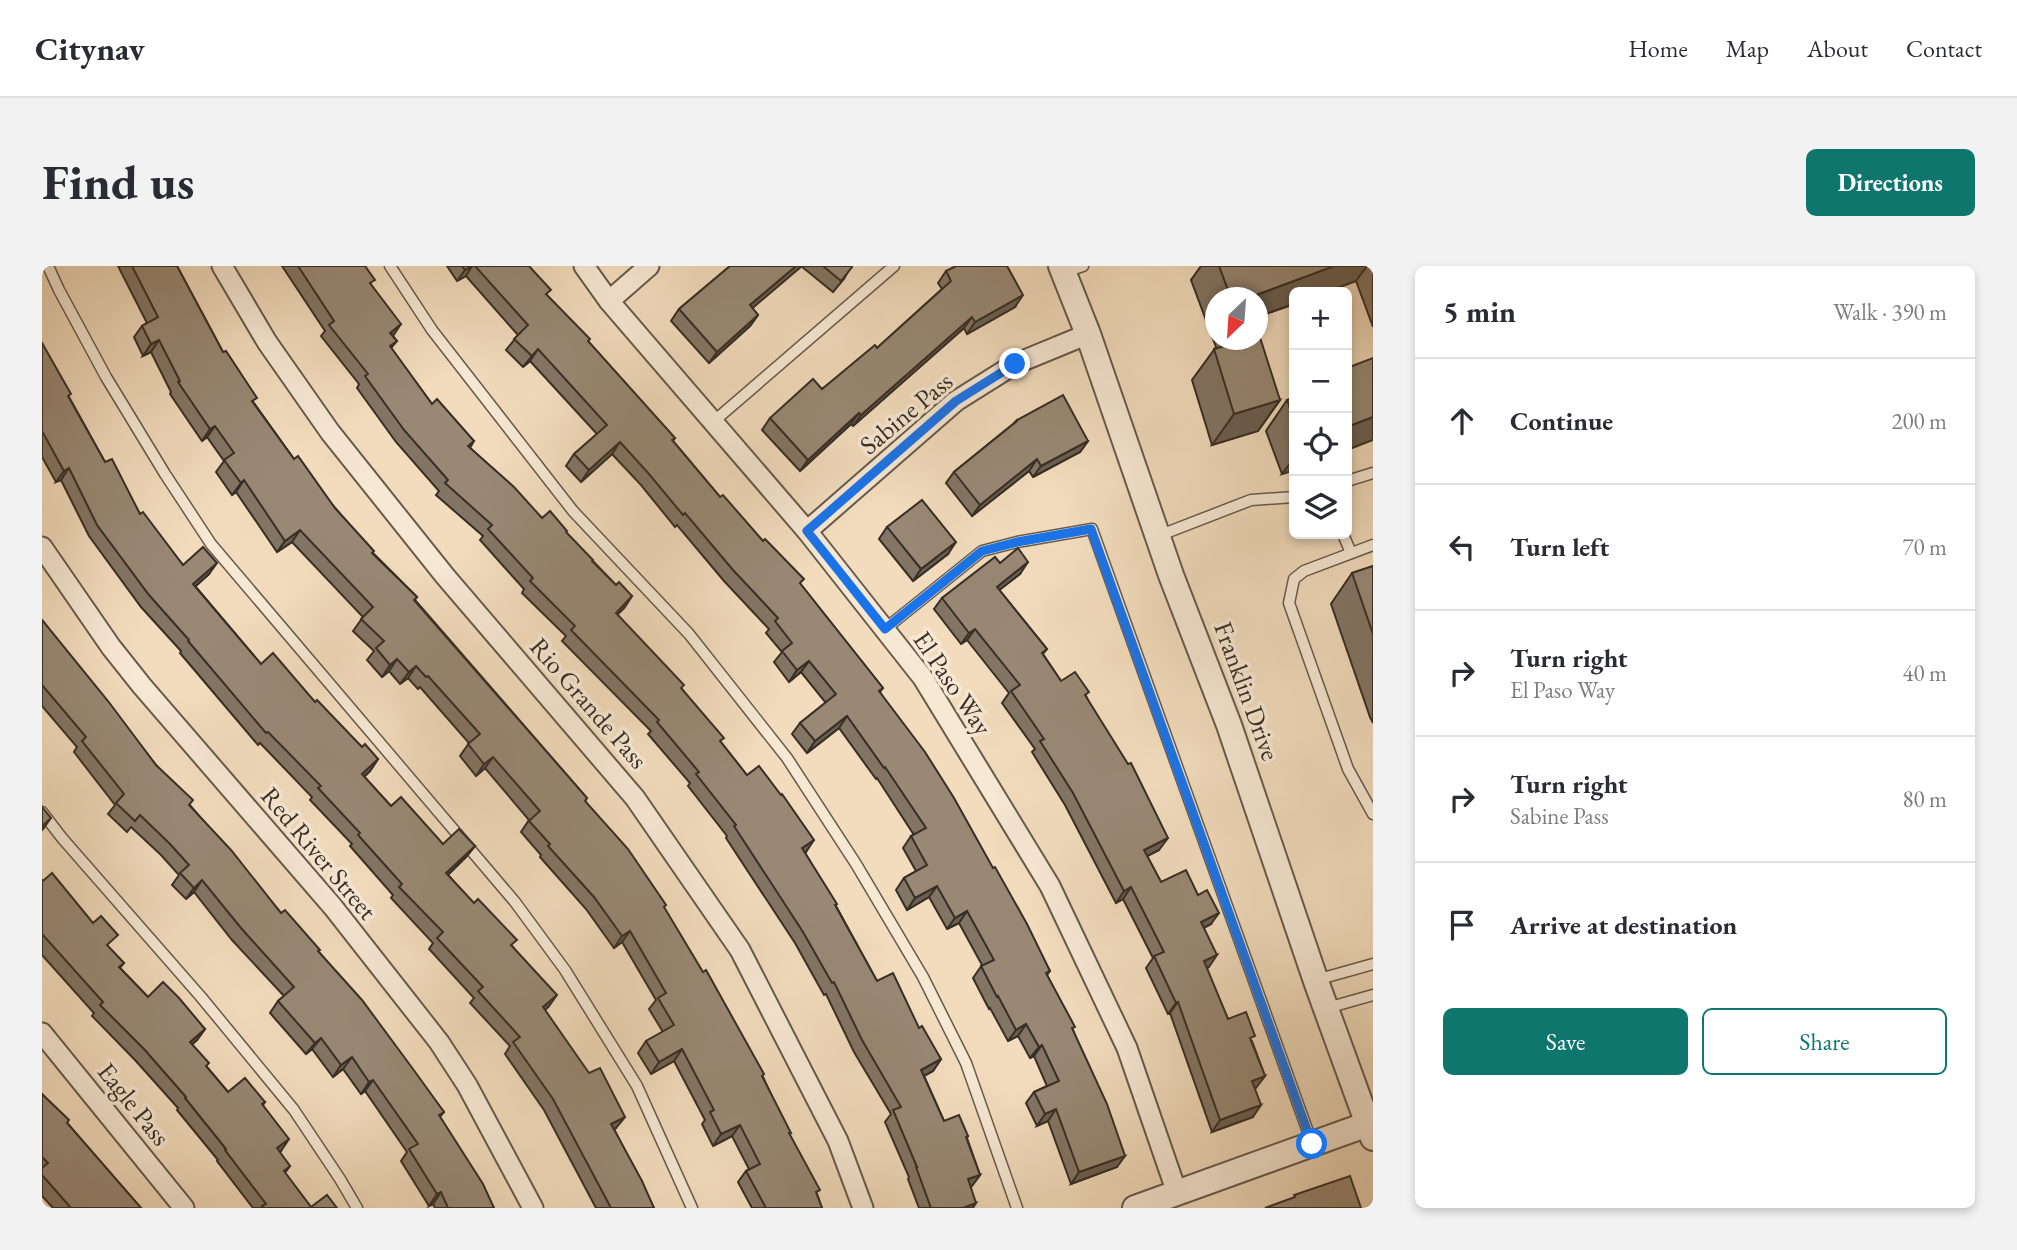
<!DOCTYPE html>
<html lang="en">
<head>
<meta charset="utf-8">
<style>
  :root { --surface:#fff; --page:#f2f2f3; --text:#2b2b33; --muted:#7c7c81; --line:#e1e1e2; --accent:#0f766e }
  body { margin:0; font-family:"EB Garamond",serif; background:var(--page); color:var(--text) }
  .controls { position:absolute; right:21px; top:21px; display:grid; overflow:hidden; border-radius:10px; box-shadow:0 4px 10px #0003 }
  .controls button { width:63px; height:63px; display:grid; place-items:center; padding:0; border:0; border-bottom:2px solid var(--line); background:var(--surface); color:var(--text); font:35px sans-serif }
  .compass { position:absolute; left:1163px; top:21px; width:63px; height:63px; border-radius:50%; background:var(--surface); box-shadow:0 4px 10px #0003; rotate:205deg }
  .stop { position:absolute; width:21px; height:21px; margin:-16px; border:5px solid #1a73e8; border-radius:50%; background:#fff }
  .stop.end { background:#1a73e8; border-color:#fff; box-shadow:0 2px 7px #0008 }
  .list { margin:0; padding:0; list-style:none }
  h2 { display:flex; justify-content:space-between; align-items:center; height:91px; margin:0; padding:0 28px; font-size:30px }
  h2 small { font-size:23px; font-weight:400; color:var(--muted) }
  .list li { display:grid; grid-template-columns:46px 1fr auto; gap:21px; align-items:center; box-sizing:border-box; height:126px; padding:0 28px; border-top:2px solid var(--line) }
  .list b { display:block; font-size:26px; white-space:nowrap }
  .list p { margin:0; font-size:23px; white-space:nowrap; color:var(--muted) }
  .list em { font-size:23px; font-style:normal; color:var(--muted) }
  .actions { display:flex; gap:14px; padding:21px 28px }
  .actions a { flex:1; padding:16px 0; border:2px solid var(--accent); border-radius:10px; text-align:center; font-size:24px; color:var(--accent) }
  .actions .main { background:var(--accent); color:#fff }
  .icon { flex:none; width:38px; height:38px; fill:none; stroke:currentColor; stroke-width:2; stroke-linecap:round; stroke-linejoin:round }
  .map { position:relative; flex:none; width:1331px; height:942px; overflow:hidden; border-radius:10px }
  header { display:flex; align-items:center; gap:42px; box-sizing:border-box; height:98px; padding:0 35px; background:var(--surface); border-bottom:2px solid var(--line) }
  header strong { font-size:33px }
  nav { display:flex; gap:38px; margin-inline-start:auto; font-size:24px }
  .intro { display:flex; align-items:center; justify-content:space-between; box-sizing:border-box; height:168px; padding:0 42px }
  h1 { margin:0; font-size:49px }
  .button { padding:18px 32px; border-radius:10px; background:var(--accent); color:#fff; font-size:24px; font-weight:700 }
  main { display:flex; gap:42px; padding:0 42px }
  aside { flex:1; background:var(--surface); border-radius:10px; box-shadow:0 4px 10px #0003 }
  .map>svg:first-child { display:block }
</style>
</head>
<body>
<header>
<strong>Citynav</strong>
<nav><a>Home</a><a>Map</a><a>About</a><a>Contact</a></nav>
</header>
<div class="intro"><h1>Find us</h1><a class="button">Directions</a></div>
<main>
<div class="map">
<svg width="1331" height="942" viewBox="0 0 1331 942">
  <rect width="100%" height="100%" fill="#f2dcbd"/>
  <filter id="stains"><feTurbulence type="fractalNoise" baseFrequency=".00286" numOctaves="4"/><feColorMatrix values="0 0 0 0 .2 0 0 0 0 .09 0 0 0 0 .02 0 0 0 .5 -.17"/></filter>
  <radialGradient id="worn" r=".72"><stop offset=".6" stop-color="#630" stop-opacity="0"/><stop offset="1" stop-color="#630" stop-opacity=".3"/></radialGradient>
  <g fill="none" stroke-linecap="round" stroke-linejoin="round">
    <g stroke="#665a4b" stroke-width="13">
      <g id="service">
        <path d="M6 0 17 24 64 111 123 208 169 278 473 636 523 704 595 820 650 942"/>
        <path d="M348 0 390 64 531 245 647 368 745 492 814 598 881 711 924 797 975 942"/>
        <path d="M1022 6 1041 0"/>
        <path d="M671 156 852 0"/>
        <path d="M1305 215 1331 207"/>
        <path d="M1301 268 1309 287"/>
        <path d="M1116 270 1209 234 1252 231"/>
        <path d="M1331 279 1262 305 1252 313 1247 337 1306 503 1331 548"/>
        <path d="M843 363 940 285 975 276 1050 263 1270 877"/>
        <path d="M0 546 20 572 159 731 252 844 298 913 315 942"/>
        <path d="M1274 714 1331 698"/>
        <path d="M1285 742 1331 729"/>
      </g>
    </g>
    <g stroke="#665a4b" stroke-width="23">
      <g id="minor">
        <path d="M180 0 225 76 288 166 403 310 593 532 698 684 796 875 821 942"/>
        <path d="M542 0 567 35 765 265 881 412 1008 620 1085 782 1135 927"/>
        <path d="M567 35 607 0"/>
        <path d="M765 265 914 135 973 98 1046 68"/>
        <path d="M0 281 69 381 100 420 291 641 397 776 425 819 491 942"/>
        <path d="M0 767 142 942"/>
      </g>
    </g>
    <g stroke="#665a4b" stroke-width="28">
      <g id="tertiary">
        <path d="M1019 0 1046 68 1129 309 1187 459 1275 718 1331 872"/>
        <path d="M1093 942 1326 858"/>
      </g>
    </g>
    <use href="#service" stroke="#f7e8d4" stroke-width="10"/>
    <use href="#minor" stroke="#f7e8d4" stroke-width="19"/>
    <use href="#tertiary" stroke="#f7e8d4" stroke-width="24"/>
  </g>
  <g fill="#837564" stroke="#372e25" stroke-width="2">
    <path d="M76 0H135L181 86 212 137 252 193 331 287 375 331 373 334 545 532 543 535 622 642 721 811 775 928 780 942H710L696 916 704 905 707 903 690 870 671 880 660 858 663 854 632 795 609 808 596 787 604 775 621 766 607 743 614 734 580 676 572 682 544 643 498 591 499 589 479 566 487 554 443 502 434 510 418 490 427 477 378 421 376 423 366 412 358 418 347 405 340 411 325 394 332 385 311 365 321 351 250 276 235 286 194 226 190 229 174 206 182 195 165 171 160 175 128 128 129 126 109 86 101 90 92 71 100 60 105 57Z"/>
    <path d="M240 0H323L329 19 351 70 355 75 349 82 390 138 432 175 428 182 500 252 524 267 574 319 590 330 582 342 575 349 639 422 679 476 764 586 763 587 794 640 835 715 877 762 899 793 891 805 882 810 902 855 926 870 925 872 938 909 929 921 931 942H877L866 913 867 911 843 856 849 848 812 786 784 728 782 729 753 677 684 572 685 570 646 520 648 517 606 468 609 465 520 375 524 370 480 327 482 323 438 274 441 270 394 229 397 225 354 176 315 122 317 118 279 70 283 65Z"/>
    <path d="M405 0H487L505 30 633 172 631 175 678 231 758 318 841 422 838 426 1008 705 1005 709 1031 764 1075 901 1029 918 1006 855 995 860 984 837 992 826 1005 820 992 790 988 792 976 770 966 775 948 742 947 743 931 712 940 699 917 657 905 663 887 631 865 644 854 624 862 612 874 605 861 582 869 570 872 569 835 512 834 513 797 462 765 487 750 468 758 457 784 437 759 406 747 416 732 396 740 386 724 367 727 363 682 315 635 259 633 261 599 219 570 188 539 216 524 200 532 188 555 168 488 95 481 101 464 84 476 69 424 10 415 15Z"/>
    <path d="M688 0H809L802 13 791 26 759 0 710 42 716 49 708 60 667 97 629 55 637 43Z"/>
    <path d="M1159 0H1331V61L1314 15 1284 26H1252V38L1215 51V32H1173V74H1215L1238 134 1216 165 1170 179 1150 114 1174 81 1149 14Z"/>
    <path d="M904 5 973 41 925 68 922 62 811 160 809 158 758 205 720 164 728 152 780 123 835 82 900 23 896 17Z"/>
    <path d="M0 77 27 131 63 196 98 248 141 299 167 308 153 320 219 398 273 436 320 481 336 493 328 505 322 511 349 540 401 578 433 580 424 591 406 609 471 681 507 740 503 744 574 862 572 863 612 942H554L502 844 463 788 468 780 428 737 432 732 387 683 391 677 349 632 351 629 308 580 310 578 268 534 270 531 218 477 216 479 138 387 139 385 99 341 47 270 19 214 14 216 0 191Z"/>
    <path d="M1252 132V204L1240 208 1224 165 1245 134Z"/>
    <path d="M975 154 1046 175 1038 186 991 211 987 205 930 250 904 217 912 206 971 158Z"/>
    <path d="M845 261 906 288 871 315 837 273Z"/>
    <path d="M958 297 978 308 957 324 1005 383 1001 388 1019 415 1044 430 1117 584 1105 590 1119 616 1169 658 1162 662 1167 701 1164 702 1186 753 1210 775 1223 810 1213 822 1211 851 1170 866 1128 747 1126 748 1104 702 1111 692 1081 633 1074 637 1023 539 990 486 993 483 960 437 967 427 925 374 919 378 892 343 900 332Z"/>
    <path d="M1331 300V457L1328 451 1289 338 1310 307Z"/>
    <path d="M0 354 114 499 239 647 276 685 402 846 398 851 452 942H393L391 938 387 940 359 895 365 886 323 825 319 828 301 803 291 811 270 783 264 788 228 747 236 735 242 730 190 674 152 626 144 633 130 619 137 609 119 589 89 561 85 566 66 548 73 539 32 486 35 481 0 440Z"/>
    <path d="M0 614 82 697 78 702 106 731 163 763 155 774 150 778 164 800 186 826 223 836 221 839 239 885 237 886 248 900 243 907 269 941 295 942H211L175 895 176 894 135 844 136 842 93 794 50 750 52 747 0 689Z"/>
    <path d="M0 828 25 857 99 942H11L0 930Z"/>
  </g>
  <g fill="#6a5f51" stroke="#372e25" stroke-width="2">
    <path d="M429 0H430L424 10 415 15 423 4Z"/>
    <path d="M754 0H760L700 51 708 39Z"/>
    <path d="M1292 0H1325L1314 15 1284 26H1252V38L1215 51V32H1206Z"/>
    <path d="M981 29 973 41 925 68 933 56Z"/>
    <path d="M716 49 708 60 667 97 675 86Z"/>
    <path d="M930 51 922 62 811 160 819 149Z"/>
    <path d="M359 58 351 70 348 67Z"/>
    <path d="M117 74 109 86 101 90 109 78Z"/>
    <path d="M496 83 488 95 481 101 490 90Z"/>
    <path d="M1238 134 1216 165 1170 179 1192 148Z"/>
    <path d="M817 147 809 158 758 205 766 194Z"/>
    <path d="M1331 151V174L1305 184V161Z"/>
    <path d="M173 160 165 171 160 175 168 163Z"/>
    <path d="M1046 175 1038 186 991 211 999 200Z"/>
    <path d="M578 176 570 188 539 216 547 204Z"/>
    <path d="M1252 192V204L1240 208Z"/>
    <path d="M995 193 987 205 930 250 938 239Z"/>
    <path d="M27 202 19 214 14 216 22 205Z"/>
    <path d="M202 214 194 226 190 229 199 217Z"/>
    <path d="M258 264 250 276 235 286 243 275Z"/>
    <path d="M914 276 906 288 871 315 879 303Z"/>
    <path d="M986 296 978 308 947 332 955 321Z"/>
    <path d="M175 297 167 308 143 330 151 318Z"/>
    <path d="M590 330 582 342 565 358 574 347Z"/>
    <path d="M933 363 925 374 919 378 927 367Z"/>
    <path d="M355 393 347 405 340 411 348 399Z"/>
    <path d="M767 395 759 406 747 416 755 404Z"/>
    <path d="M374 400 366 412 358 418 367 406Z"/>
    <path d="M805 450 797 462 765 487 773 475Z"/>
    <path d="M451 491 443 502 434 510 442 498Z"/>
    <path d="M336 493 328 505 312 520 320 508Z"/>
    <path d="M9 552 1 563 0 564V560Z"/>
    <path d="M1126 572 1117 584 1094 596 1102 584Z"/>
    <path d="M772 574 764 586 752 594 760 582Z"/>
    <path d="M433 580 424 591 396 618 404 607Z"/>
    <path d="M160 614 152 626 144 633 152 622Z"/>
    <path d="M895 620 887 631 865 644 873 632Z"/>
    <path d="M1089 621 1081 633 1074 637 1082 625Z"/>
    <path d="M925 645 917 657 905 663 913 652Z"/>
    <path d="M1177 647 1169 658 1151 667 1159 656Z"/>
    <path d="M588 665 580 676 572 682 580 670Z"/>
    <path d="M1175 689 1167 701 1154 707 1162 695Z"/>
    <path d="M515 729 507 740 493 753 501 741Z"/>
    <path d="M1136 736 1128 747 1126 748 1134 737Z"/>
    <path d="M984 758 976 770 966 775 974 764Z"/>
    <path d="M163 763 155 774 140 787 148 776Z"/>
    <path d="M279 772 270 783 264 788 273 777Z"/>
    <path d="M1000 779 992 790 988 792 997 781Z"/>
    <path d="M640 783 632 795 609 808 617 796Z"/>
    <path d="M310 791 301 803 291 811 299 799Z"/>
    <path d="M899 793 891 805 871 816 879 804Z"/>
    <path d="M1223 810 1214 822 1202 826 1210 815Z"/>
    <path d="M331 814 323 825 319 828 327 816Z"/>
    <path d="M1219 839 1211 851 1170 866 1178 854Z"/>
    <path d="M1014 843 1006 855 995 860 1003 848Z"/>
    <path d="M583 851 574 862 561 869 569 858Z"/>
    <path d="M698 859 690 870 671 880 679 868Z"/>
    <path d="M247 873 239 885 227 894 235 882Z"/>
    <path d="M1083 890 1075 901 1029 918 1037 906Z"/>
    <path d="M938 909 930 920 918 925 926 913Z"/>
    <path d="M399 926 391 938 387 940 395 928Z"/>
    <path d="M934 937 931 942H921Z"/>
  </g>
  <g fill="#988874" stroke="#372e25" stroke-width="2">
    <path d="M90 0H135L181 86 184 85 215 132 210 135 252 193 256 190 293 242 332 285 330 287 375 331 372 334 545 532 543 535 586 583 624 639 622 641 661 706 664 704 722 808 720 810 749 867H747L778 924 774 926 780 942H724L704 905 718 898 698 859 679 868 668 846 672 844 640 783 617 796 604 775 632 759 616 732 624 727 588 665 580 670 552 631 506 580 508 578 487 555 498 545 451 491 442 498 426 478 438 468 386 410 384 411 374 400 367 406 355 393 348 399 334 382 342 375 319 353 331 341 258 264 243 275 202 214 199 217 182 194 192 187 173 160 168 163 136 116 138 115 117 74 109 78 100 60 116 51Z"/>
    <path d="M256 0H323L333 14 328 17 359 58 348 67 355 75 348 80 390 138 395 133 432 175 426 180 472 221 500 252 508 245 525 265 524 266 551 294 550 295 574 319 577 316 590 330 574 347 642 419 639 422 682 472 678 475 705 509 717 500 739 529 740 528 772 574 760 582 795 638 793 639 835 715 851 707 877 762 880 760 899 793 879 804 902 855 917 849 926 870 924 871 938 909 926 913 934 937 921 942H889L874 901H875L851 844 859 841 820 774 792 716 790 717 761 666 692 560 694 559 654 508 657 506 615 456 617 454 529 364 533 360 488 315 491 312 446 263 450 259 403 217 406 214 362 164 323 110 326 108 287 59 292 55Z"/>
    <path d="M420 0H429L423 4Z"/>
    <path d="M433 0H487L509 24 504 28 548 73 546 75 633 172 630 174 678 231 681 229 721 275 723 273 762 313 758 317 841 422 837 425 883 486 912 532 951 602 953 601 985 658 1008 705 1004 707 1033 761 1030 762 1065 838 1083 890 1037 906 1014 843 1003 848 992 826 1017 815 1000 779 997 781 984 758 974 764 956 730 955 731 939 700 952 694 925 645 913 652 895 620 873 632 862 612 885 599 869 570 884 562 843 501 842 502 805 450 773 475 758 457 794 428 767 395 755 404 740 385 750 377 733 355 736 352 691 304 643 247 641 249 607 208 578 176 547 204 532 188 565 159 496 83 490 90 472 73 486 59Z"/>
    <path d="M688 0H754L708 39 716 49 675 86 637 43Z"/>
    <path d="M781 0H809L810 1 799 15Z"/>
    <path d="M914 0H965L981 29 933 56 930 51 819 149 817 147 766 194 728 152 771 113 780 123 833 79 835 82 909 15 904 5Z"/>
    <path d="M1177 0H1292L1206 32H1189Z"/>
    <path d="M1215 62 1238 134 1192 148 1172 83 1198 76 1197 74H1215Z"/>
    <path d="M0 77 29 128 26 130 63 196 70 193 98 248 101 246 141 299 161 281 175 297 151 318 219 398 231 387 273 436 275 434 320 481 323 478 336 493 320 508 349 540 359 531 401 578 417 563 433 580 404 607 432 637 436 633 475 674 469 679 515 729 501 741 547 807 558 802 583 851 569 858 600 915 612 942H569L511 833 471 776 478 771 436 725 441 721 395 672 401 666 357 621 360 618 316 569 318 567 276 522 279 520 226 466 224 467 146 375 147 374 107 329 55 259 27 202 22 205 0 165Z"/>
    <path d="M1331 92V151L1305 161V102Z"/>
    <path d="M1021 129 1046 175 999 200 995 193 938 239 912 206 975 155V154Z"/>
    <path d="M1252 132V153L1245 134Z"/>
    <path d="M880 234 914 276 879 303 845 261Z"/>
    <path d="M976 282 986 296 955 321 1005 383 1000 387 1019 415 1033 406 1047 426 1043 429 1086 498 1089 497 1126 572 1102 584 1119 616 1144 604 1156 629 1165 624 1177 647 1159 656 1175 689 1162 695 1186 753 1204 746 1213 770 1208 772 1223 810 1210 815 1219 839 1178 854 1136 736 1134 737 1112 690 1122 686 1089 621 1082 625 1031 527 998 475 1002 473 969 425 978 419 933 363 927 367 900 332 953 291 958 297Z"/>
    <path d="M1331 300V368L1310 307Z"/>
    <path d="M0 354 66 435 114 499 151 534 147 539 189 584 239 647 243 644 278 684 276 685 320 734 371 803 402 846 397 849 441 918 452 942H406L399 926 395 928 367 883 376 878 331 814 327 816 310 791 299 799 279 772 273 777 236 735 252 721 199 662 160 614 152 622 138 607 147 599 128 578 98 549 93 555 74 537 82 528 40 475 44 471 0 419Z"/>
    <path d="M0 541 9 552 0 560Z"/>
    <path d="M10 607 51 657 59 650 76 669 65 679 82 697 77 701 106 731 121 716 137 732 163 763 148 776 167 797 164 800 186 826 203 812 223 836 220 838 247 873 235 882 248 900 242 905 269 941 285 929 295 942H222L220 940 224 938 183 884 184 883 143 832 144 831 102 783 58 739 61 736 0 668V614L1 615Z"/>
    <path d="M0 828 27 854 25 857 99 942H29L0 909V902L6 897 0 891Z"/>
    <path d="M1308 910 1319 942H1223L1253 931 1252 929Z"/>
  </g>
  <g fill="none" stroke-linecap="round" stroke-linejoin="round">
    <path stroke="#1a73e8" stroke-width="9" d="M973 98 914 135 765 265 843 363 940 285 975 276 1049 263 1270 878"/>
  </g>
  <g text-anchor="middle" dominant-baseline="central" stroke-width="7" stroke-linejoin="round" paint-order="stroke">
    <g font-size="26" fill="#372e25" stroke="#f7e8d4">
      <text transform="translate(864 147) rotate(-40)">Sabine Pass</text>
      <text transform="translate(911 417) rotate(56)">El Paso Way</text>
      <text transform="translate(1205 425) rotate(70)">Franklin Drive</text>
      <text transform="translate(547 437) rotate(49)">Rio Grande Pass</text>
      <text transform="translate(277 587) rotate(50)">Red River Street</text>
      <text transform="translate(92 838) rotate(51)">Eagle Pass</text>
    </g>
  </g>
  <rect width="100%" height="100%" filter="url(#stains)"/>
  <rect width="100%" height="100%" fill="url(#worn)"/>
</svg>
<div class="controls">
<button>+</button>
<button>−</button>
<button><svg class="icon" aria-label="locate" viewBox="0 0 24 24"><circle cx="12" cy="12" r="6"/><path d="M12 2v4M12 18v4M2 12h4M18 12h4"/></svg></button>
<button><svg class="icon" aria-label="layers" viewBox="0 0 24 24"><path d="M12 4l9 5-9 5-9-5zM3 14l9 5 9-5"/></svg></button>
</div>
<svg class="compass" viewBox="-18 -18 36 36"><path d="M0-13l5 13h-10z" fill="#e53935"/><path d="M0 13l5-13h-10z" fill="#7c7c81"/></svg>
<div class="stop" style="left:1270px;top:878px"></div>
<div class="stop end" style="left:973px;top:98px"></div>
</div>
<aside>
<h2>5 min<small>Walk · 390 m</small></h2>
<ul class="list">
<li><svg class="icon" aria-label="ahead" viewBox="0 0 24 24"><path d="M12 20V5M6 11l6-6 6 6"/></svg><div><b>Continue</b></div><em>200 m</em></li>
<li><svg class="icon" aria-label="left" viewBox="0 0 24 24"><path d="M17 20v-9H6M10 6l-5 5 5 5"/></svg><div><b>Turn left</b></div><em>70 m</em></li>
<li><svg class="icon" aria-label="right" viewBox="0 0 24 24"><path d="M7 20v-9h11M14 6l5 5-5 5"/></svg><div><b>Turn right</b><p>El Paso Way</p></div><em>40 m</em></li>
<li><svg class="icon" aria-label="right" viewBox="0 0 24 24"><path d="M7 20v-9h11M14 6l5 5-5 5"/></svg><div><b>Turn right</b><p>Sabine Pass</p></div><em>80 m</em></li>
<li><svg class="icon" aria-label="arrive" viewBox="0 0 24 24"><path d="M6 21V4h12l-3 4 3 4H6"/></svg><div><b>Arrive at destination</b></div></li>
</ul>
<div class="actions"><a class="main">Save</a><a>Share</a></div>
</aside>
</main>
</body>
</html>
